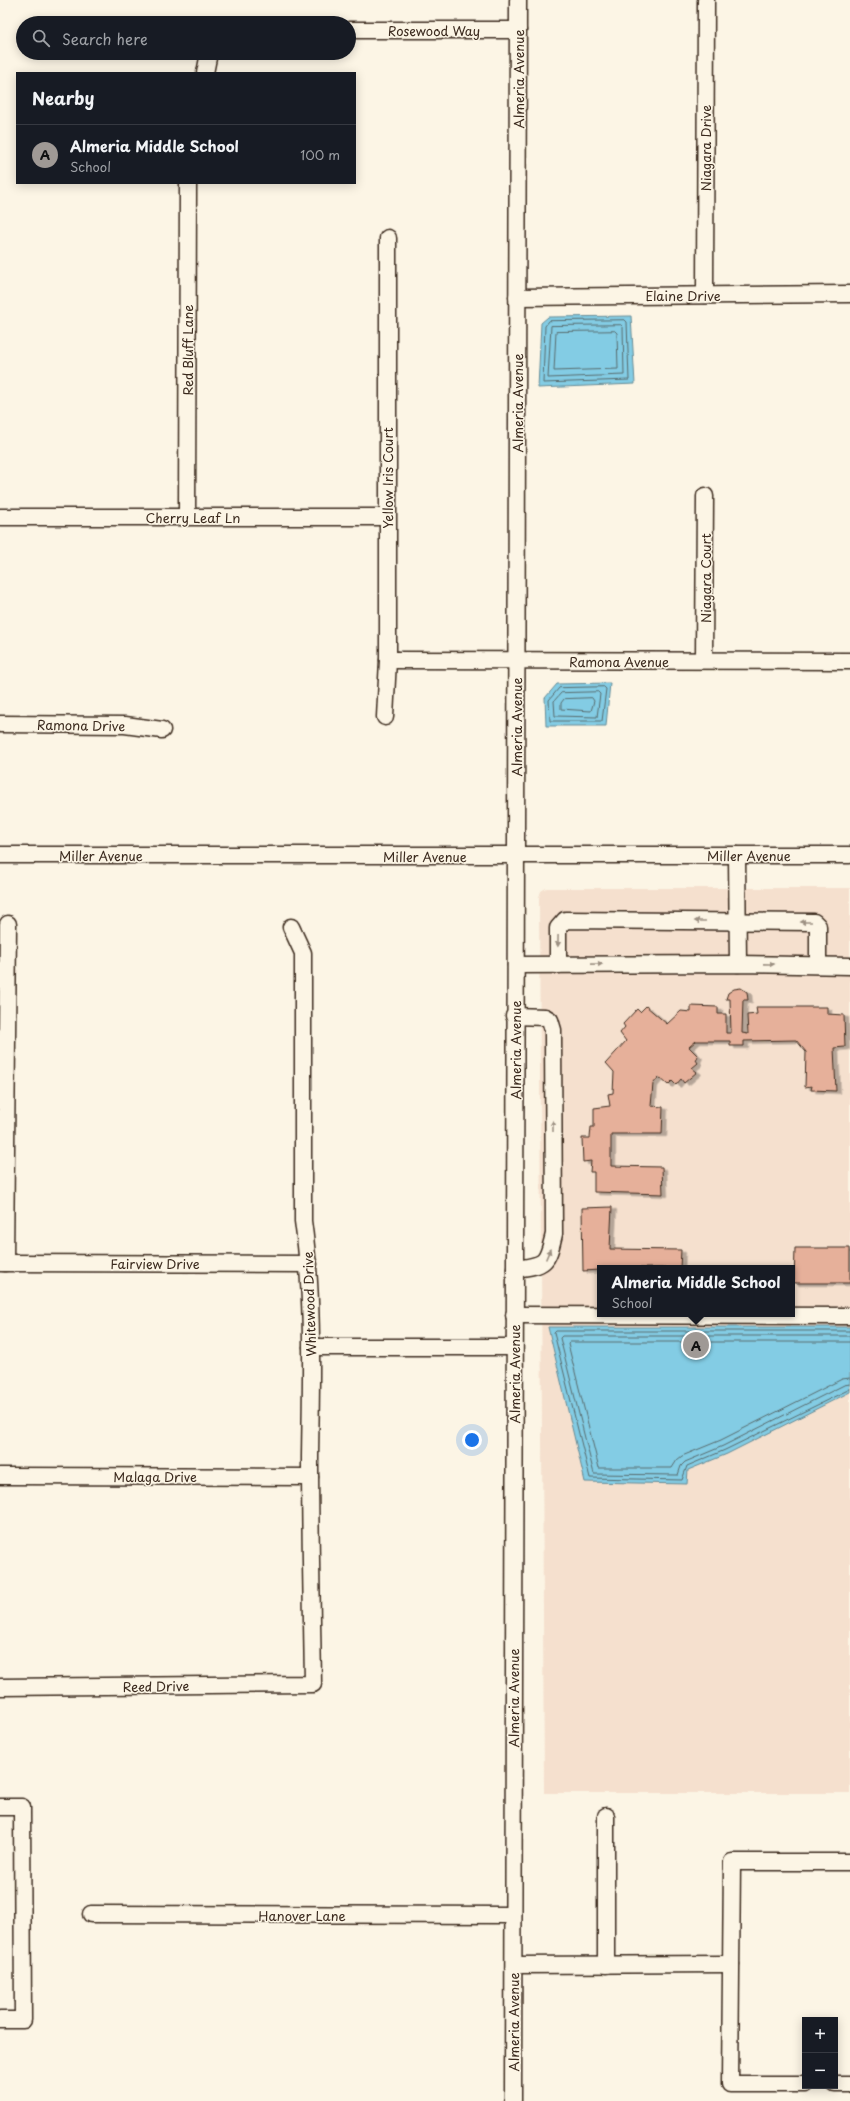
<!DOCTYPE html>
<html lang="en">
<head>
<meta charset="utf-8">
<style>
  :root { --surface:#171b24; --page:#242831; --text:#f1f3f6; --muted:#9ea1a6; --line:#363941; --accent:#9f9995 }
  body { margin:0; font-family:"Playpen Sans",sans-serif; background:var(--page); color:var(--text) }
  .controls { position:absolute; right:12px; bottom:12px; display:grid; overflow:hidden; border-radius:0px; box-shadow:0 2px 10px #0003 }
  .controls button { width:36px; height:36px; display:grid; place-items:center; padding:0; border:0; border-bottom:1px solid var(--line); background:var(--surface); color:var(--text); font:20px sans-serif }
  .you { position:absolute; left:472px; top:1440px; width:14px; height:14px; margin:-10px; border:3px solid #fff; border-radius:50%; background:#1a73e8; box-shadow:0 0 0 6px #1a73e833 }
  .badge { display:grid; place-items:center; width:26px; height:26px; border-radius:50%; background:var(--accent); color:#111; font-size:13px; font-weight:700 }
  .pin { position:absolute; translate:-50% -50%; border:2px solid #fff; box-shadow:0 1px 4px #0006 }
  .popup { position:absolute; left:597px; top:1265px; width:198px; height:52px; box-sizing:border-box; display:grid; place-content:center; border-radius:0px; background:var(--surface); filter:drop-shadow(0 1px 3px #0005); font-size:13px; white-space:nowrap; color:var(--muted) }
  .popup b { font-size:15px; color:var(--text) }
  .popup::after { content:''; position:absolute; left:50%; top:100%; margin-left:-8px; border:8px solid transparent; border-top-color:var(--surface) }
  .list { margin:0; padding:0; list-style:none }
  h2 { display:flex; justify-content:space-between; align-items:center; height:52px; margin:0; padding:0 16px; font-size:17px }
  h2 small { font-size:13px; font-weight:400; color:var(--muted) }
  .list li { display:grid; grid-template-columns:26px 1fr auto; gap:12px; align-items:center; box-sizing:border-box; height:60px; padding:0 16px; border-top:1px solid var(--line) }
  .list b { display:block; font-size:15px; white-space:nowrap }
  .list p { margin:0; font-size:13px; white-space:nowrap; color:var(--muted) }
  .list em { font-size:13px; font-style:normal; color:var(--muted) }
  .icon { flex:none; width:22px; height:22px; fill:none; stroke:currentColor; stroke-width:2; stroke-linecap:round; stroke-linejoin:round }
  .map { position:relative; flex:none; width:850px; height:2101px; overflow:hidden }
  .search { position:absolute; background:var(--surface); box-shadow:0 2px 10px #0003; left:16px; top:16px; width:340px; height:44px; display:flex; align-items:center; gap:10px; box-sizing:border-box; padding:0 14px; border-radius:22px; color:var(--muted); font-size:15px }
  .panel { position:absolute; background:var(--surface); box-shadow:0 2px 10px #0003; left:16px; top:72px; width:340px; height:112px; border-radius:0px }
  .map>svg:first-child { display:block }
</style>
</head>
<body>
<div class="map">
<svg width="850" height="2101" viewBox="0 0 850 2101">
  <defs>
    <filter id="shadow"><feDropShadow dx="4.5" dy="2.5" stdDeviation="0" flood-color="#0004"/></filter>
  </defs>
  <rect width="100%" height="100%" fill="#fcf5e5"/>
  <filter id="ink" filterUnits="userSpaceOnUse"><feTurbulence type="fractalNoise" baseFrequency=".025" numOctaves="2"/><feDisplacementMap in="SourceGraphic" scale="8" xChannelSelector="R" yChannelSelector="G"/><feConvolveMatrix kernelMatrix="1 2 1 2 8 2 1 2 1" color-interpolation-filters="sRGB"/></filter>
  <g filter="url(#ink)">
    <path fill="#f5e0ce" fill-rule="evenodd" d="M546 888H850V1793H544L539 897 541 891ZM600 1268H792V1314H600Z"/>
    <g fill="#83cce4" stroke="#668b95">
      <path d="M631 316 635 384 538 388 541 323 548 317Z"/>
      <path d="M610 683 606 726H546L545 698 557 684Z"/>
      <path d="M548 1327H850V1392L727 1454 688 1470 687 1484 585 1482Z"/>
    </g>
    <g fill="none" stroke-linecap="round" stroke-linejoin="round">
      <g stroke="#586b6d" stroke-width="1">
        <path d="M625 320 627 322 629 380 543 383 545 326 549 321Z"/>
        <path d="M621 325 623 327 624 375 548 378 551 326Z"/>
        <path d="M615 331 617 333 618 369 554 371 556 332Z"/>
        <path d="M604 687 606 689 602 721H550L549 700 559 688Z"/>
        <path d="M598 692 600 694 597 717 555 716 554 701 561 693Z"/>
        <path d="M592 698 594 701 591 711 561 709V703L564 699Z"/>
        <path d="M850 1331H556L554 1333 590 1478 682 1480 687 1466 725 1450 850 1389"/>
        <path d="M850 1336H562L560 1338 594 1474 678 1475 681 1466 685 1462 723 1446 844 1385 850 1384"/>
        <path d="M850 1342H570L568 1344 599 1468H672L677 1460 682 1456 721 1440 842 1379 850 1378"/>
      </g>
    </g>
    <g fill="#e6b09a" stroke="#3b2a1e" filter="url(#shadow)">
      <path d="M741 988 747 992 748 1000H743L742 1033 748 1034 747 1015 757 1014 756 1007H827V1014L844 1015 845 1047 834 1048 836 1091 811 1090 812 1086 805 1087 806 1052 796 1040 744 1041V1046H730V1041H696L689 1047 698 1056 696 1060 698 1063 692 1068 697 1072 684 1083 681 1079 676 1085 672 1081 668 1085 659 1077 653 1084 651 1106 663 1107 662 1134H611V1166L662 1167 663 1194 594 1192V1172H590L591 1161 583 1162 582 1138H590L591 1127H594V1108L610 1106 608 1094 613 1093 614 1072 606 1063 626 1041 620 1033 625 1027 623 1024 637 1009 640 1012 646 1006 667 1024 681 1011 691 1012V1006L718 1007V1014H726V1033H731L730 999H726L728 993 734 989Z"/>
      <path d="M612 1207 610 1249 681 1250 680 1268H600V1273L599 1270 583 1271 582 1208Z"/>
      <path d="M795 1248H850V1283H794Z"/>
    </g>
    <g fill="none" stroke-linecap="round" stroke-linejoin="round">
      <g stroke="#3b2a1e" stroke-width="19">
        <g id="minor">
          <path d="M349 30H518"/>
          <path d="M205 73 209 53"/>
          <path d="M705 295 706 0"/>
          <path d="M517 297 850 294"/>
          <path d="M0 517H387"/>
          <path d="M187 517 188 183"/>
          <path d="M388 660 850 661"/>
          <path d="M704 660 705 496"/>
          <path d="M385 717 388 660V238"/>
          <path d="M0 724 125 725 162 730"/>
          <path d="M0 855H850"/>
          <path d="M737 855 738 964"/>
          <path d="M516 965 738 964 850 966"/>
          <path d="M558 965V928L565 920 814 922 818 926V965"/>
          <path d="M514 1016 545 1017 550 1020 553 1030 554 1234C547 1264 546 1265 515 1269"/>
          <path d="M0 1263 309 1264"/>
          <path d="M5 1263 8 924"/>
          <path d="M514 1315 850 1316"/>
          <path d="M311 1347H514"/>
          <path d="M0 1476 310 1477"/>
          <path d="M0 1687 313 1684C312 1609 310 1533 310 1457 311 1378 314 1299 303 1221V953L291 927"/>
          <path d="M0 1807H22L23 2020H0"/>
          <path d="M606 1816V1965"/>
          <path d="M91 1914 513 1915"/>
          <path d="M514 1965 731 1964"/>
          <path d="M805 2084H730L732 1862H850"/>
          <path d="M835 2084H850"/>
          <path d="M513 2101 518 0"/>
        </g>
      </g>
      <use href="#minor" stroke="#fcf5e5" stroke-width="16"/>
    </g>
    <defs><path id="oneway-solid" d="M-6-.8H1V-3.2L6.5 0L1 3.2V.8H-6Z"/></defs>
    <g fill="#9c9082">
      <use href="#oneway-solid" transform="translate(700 921) rotate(-180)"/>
      <use href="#oneway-solid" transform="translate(806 922) rotate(-180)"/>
      <use href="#oneway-solid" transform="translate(558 941) rotate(91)"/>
      <use href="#oneway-solid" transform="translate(597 964) rotate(-1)"/>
      <use href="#oneway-solid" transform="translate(769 964) rotate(1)"/>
      <use href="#oneway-solid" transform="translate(553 1126) rotate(-90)"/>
      <use href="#oneway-solid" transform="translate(548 1254) rotate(-67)"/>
    </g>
  </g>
  <g text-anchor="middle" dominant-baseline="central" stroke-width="3" stroke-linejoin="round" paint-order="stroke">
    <g font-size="13" fill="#3b2a1e" stroke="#fcf5e5">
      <text x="434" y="30">Rosewood Way</text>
      <text transform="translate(518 79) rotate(-90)">Almeria Avenue</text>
      <text transform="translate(705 148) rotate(-90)">Niagara Drive</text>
      <text x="683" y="295">Elaine Drive</text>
      <text transform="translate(187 350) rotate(-90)">Red Bluff Lane</text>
      <text transform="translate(517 403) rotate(-90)">Almeria Avenue</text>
      <text transform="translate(387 478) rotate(-90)">Yellow Iris Court</text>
      <text x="193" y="517">Cherry Leaf Ln</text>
      <text transform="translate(705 578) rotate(-90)">Niagara Court</text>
      <text x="619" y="661">Ramona Avenue</text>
      <text transform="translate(81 725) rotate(1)">Ramona Drive</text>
      <text transform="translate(516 727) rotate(-90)">Almeria Avenue</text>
      <text x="101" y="855">Miller Avenue</text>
      <text x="749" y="855">Miller Avenue</text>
      <text x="425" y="856">Miller Avenue</text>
      <text transform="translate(515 1050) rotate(-90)">Almeria Avenue</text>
      <text x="155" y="1263">Fairview Drive</text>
      <text transform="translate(309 1304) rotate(-92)">Whitewood Drive</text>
      <text transform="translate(514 1374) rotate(-90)">Almeria Avenue</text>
      <text x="155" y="1476">Malaga Drive</text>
      <text transform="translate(156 1686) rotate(-1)">Reed Drive</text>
      <text transform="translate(513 1698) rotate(-90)">Almeria Avenue</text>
      <text x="302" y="1915">Hanover Lane</text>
      <text transform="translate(513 2022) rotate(-90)">Almeria Avenue</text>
    </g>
  </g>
</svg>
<div class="controls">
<button>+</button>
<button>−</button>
</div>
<div class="you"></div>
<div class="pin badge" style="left:696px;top:1345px">A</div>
<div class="popup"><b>Almeria Middle School</b>School</div>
<div class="search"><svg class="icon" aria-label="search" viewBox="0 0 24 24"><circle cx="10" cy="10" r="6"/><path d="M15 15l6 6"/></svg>Search here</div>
<section class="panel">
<h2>Nearby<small></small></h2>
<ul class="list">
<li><span class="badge">A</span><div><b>Almeria Middle School</b><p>School</p></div><em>100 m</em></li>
</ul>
</section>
</div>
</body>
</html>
